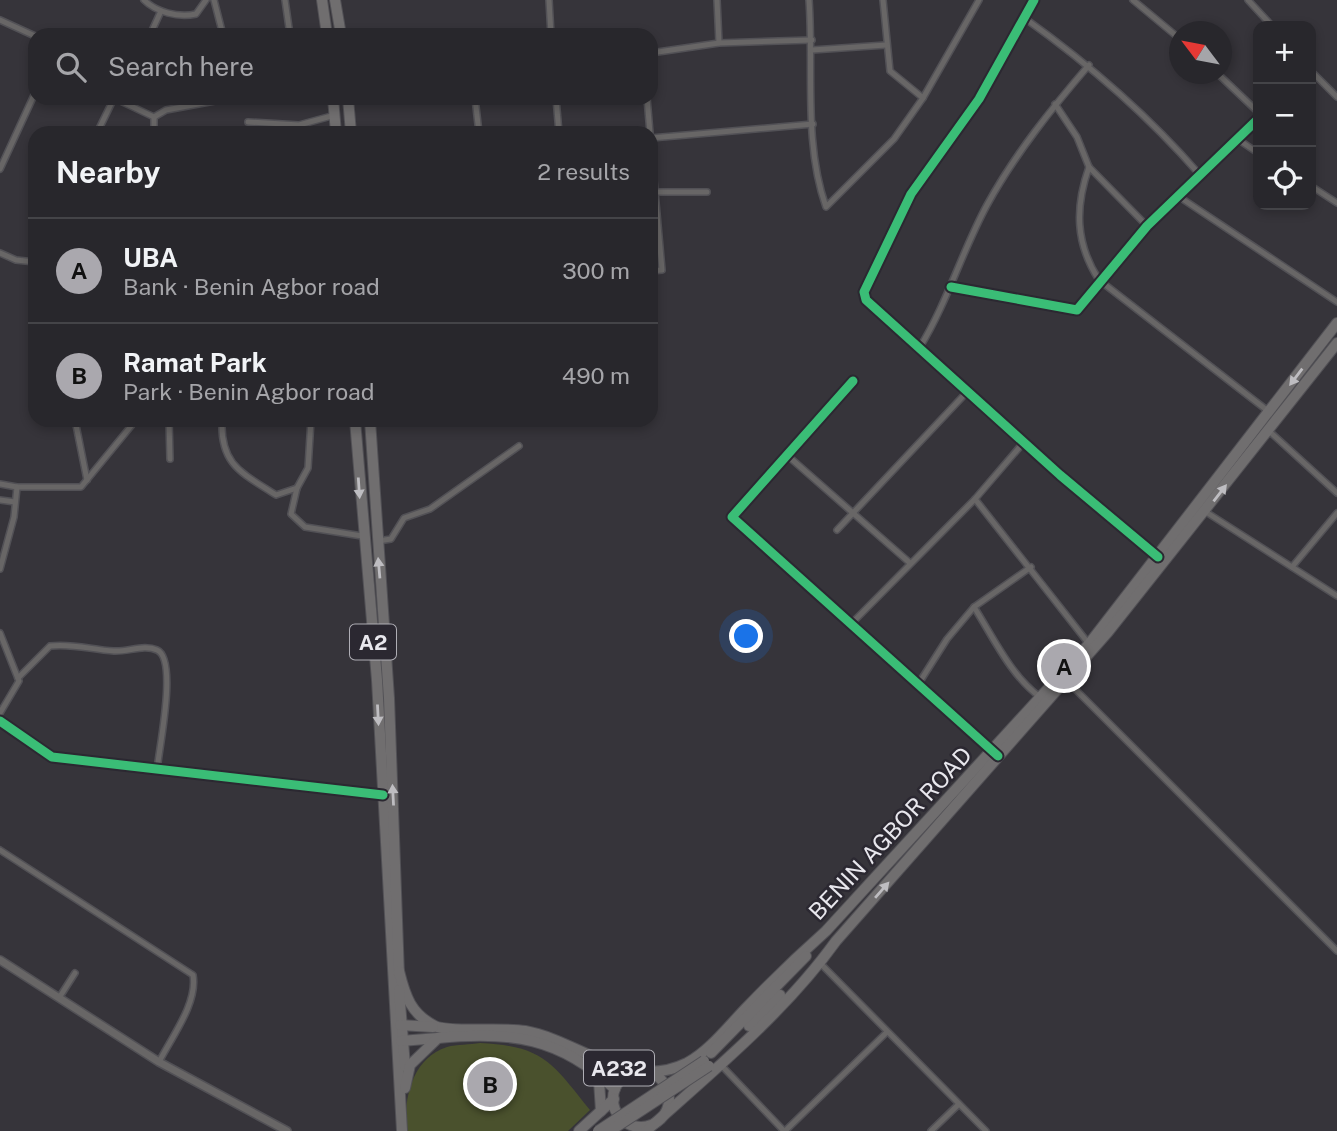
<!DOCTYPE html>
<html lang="en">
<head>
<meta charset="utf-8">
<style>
  :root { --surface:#28272c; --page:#302f34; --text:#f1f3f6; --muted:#a5a5a9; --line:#444448; --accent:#aaa8ae }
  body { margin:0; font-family:"Public Sans",sans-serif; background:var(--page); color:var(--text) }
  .controls { position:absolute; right:21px; top:21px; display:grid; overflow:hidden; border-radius:14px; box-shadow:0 4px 10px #0003 }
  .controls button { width:63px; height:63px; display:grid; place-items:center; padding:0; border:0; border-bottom:2px solid var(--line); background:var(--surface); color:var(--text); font:35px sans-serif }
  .compass { position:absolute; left:1169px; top:21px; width:63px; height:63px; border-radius:50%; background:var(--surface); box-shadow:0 4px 10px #0003; rotate:302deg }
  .you { position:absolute; left:747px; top:637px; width:24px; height:24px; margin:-18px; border:5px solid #fff; border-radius:50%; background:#1a73e8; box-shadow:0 0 0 10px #1a73e833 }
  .badge { display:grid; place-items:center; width:46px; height:46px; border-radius:50%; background:var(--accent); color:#111; font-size:23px; font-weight:700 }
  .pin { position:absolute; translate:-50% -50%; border:4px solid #fff; box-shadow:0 2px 7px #0006 }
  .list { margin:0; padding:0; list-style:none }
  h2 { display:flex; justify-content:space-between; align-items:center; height:91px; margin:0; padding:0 28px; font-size:30px }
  h2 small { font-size:23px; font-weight:400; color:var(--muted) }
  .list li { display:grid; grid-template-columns:46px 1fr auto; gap:21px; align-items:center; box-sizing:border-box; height:105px; padding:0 28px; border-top:2px solid var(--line) }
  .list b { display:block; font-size:26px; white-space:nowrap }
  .list p { margin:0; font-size:23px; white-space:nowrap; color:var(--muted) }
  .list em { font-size:23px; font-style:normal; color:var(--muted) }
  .icon { flex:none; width:38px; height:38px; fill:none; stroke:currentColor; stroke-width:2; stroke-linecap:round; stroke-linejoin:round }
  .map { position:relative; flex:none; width:1337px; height:1131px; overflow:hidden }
  .search { position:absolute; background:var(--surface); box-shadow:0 4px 10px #0003; left:28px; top:28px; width:630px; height:77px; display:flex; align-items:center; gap:18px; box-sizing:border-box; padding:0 24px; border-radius:21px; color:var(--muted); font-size:26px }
  .panel { position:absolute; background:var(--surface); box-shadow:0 4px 10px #0003; left:28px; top:126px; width:630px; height:301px; border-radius:21px }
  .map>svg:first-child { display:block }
</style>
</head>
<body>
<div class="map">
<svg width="1337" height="1131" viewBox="0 0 1337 1131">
  <rect width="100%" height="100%" fill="#36343a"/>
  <path fill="#4a512d" d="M480 1043C544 1046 552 1063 590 1110L568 1131H406C404 1099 411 1059 447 1047 457 1044 470 1045 480 1043Z"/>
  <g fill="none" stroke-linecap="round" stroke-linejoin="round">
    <g stroke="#525156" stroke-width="8">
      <g id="minor">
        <path d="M144 0C156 12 178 18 196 14L206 0"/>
        <path d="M214 0 223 35"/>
        <path d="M285 0 290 35"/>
        <path d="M549 0 551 35"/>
        <path d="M717 0 719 43"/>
        <path d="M809 0C814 67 803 142 826 207L894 139 923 98 979 0"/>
        <path d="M883 0 890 71 923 98"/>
        <path d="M1034 0 979 99 911 194 864 292 866 300 1060 475 1158 557"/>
        <path d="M1133 0 1180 39"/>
        <path d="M1248 0 1272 26"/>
        <path d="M1023 17C1089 64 1147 114 1200 175"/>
        <path d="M0 20 35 36"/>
        <path d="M150 35 161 11"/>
        <path d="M812 50 886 45"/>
        <path d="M651 53 719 43 812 40"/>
        <path d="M1311 71 1337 97"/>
        <path d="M1218 74 1258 112"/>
        <path d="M475 98 479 133"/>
        <path d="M556 98 559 133"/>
        <path d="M647 98 650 133"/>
        <path d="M1055 104 1077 137 1089 167 1147 226"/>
        <path d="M154 117 166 110 231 98"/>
        <path d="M248 122 299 125 335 115"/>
        <path d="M97 133 114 98 154 117V133"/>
        <path d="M651 138 813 124"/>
        <path d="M1239 140 1258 153"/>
        <path d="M651 147 662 270 651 271"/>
        <path d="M1089 167C1075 207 1075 243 1099 280L1268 411"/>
        <path d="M0 169 35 93"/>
        <path d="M1311 186 1337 203"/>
        <path d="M655 192H707"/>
        <path d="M1178 196 1337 302"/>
        <path d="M0 253 16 260 35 262"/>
        <path d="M951 287 1077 310 1147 226 1258 119"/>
        <path d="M920 347C948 301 962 251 987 205 1015 154 1052 108 1089 65"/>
        <path d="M35 376 32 389 35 405"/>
        <path d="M853 381 732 517 993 751"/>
        <path d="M75 420 87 480"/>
        <path d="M169 420 170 459"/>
        <path d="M222 420C220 465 242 473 276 495L297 488"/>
        <path d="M311 420 308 468 297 488 291 514 305 527 362 536"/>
        <path d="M1269 431 1337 493"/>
        <path d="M788 456 910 563"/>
        <path d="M0 484 17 487H81L136 420"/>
        <path d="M975 499 1089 644"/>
        <path d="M0 500 15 502"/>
        <path d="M1206 512 1337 596"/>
        <path d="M837 530 967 392"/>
        <path d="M378 541 391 539 404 518 430 509 519 446"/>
        <path d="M1292 567 1337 513"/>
        <path d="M0 569 14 517 17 487"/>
        <path d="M974 607C993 637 1011 676 1040 697"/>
        <path d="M852 623 975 499 1024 442"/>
        <path d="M0 633 19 681 0 713"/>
        <path d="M18 678 50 646C73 643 92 650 114 651 128 652 144 644 157 650 178 659 159 748 157 770"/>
        <path d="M1066 680 1337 951"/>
        <path d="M919 683 947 639 974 607 1031 567"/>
        <path d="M0 721 52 757 383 795"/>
        <path d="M0 850 193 975C198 1003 171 1038 159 1062"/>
        <path d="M820 963 986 1131"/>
        <path d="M59 998 75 973"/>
        <path d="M721 1065 784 1131"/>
        <path d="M785 1131 887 1032"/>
        <path d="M931 1131 959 1104"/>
      </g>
    </g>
    <g stroke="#525156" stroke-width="10">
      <path id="tertiary" d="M0 960 159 1062 287 1131"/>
    </g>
    <g stroke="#525156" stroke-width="12">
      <g id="trunk">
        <path d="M322 0 327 35"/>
        <path d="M335 0 341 35"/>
        <path d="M333 98 336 133"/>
        <path d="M348 98 351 133"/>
        <path d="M355 420 377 680 402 1131"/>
        <path d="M370 420 389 698 399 975"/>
        <path d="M399 971C405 996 411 1014 435 1026 449 1033 504 1027 525 1031 580 1041 628 1092 687 1063 711 1050 730 1024 749 1005 774 979 799 955 826 931L1089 644 1337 323"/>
        <path d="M399 990 405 1066"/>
        <path d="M400 1025 433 1027"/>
        <path d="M749 1026 780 995"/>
        <path d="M401 1041 438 1038"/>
        <path d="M711 1053 806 956"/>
        <circle cx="641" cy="1099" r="28"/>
        <path d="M594 1072 599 1081 601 1111"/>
        <path d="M405 1088 410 1065 438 1038C511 1031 560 1037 615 1089"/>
        <path d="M579 1131 614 1099"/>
        <path d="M646 1131C712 1072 785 1012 836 941L1108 632 1337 343"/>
      </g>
    </g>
    <use href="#minor" stroke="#686666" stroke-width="5"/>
    <use href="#tertiary" stroke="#686666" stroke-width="7"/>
    <use href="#trunk" stroke="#706e6f" stroke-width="10"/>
    <g stroke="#525156" stroke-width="12" stroke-linecap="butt">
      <g id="trunk-bridge">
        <path d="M598 1131 704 1061"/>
        <path d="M610 1131 709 1066"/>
      </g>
    </g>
    <use href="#trunk-bridge" stroke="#706e6f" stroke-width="10"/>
    <g stroke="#2b2831" stroke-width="13">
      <g id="cycleway">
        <path d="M1034 0 979 99 911 194 864 292 866 300 1060 475 1158 557"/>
        <path d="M951 287 1077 310 1147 226 1258 119"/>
        <path d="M853 381 732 517 998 756"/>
        <path d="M0 721 52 757 383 795"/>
      </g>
    </g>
    <use href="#cycleway" stroke="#3abd76" stroke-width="9"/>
  </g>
  <defs><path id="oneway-solid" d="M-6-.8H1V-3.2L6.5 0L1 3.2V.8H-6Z" transform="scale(1.75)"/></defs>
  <g fill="#bebdc1">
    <use href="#oneway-solid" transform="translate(1296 377) rotate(127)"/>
    <use href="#oneway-solid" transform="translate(359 488) rotate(86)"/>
    <use href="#oneway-solid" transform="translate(1220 493) rotate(-52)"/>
    <use href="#oneway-solid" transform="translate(379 568) rotate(-95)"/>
    <use href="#oneway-solid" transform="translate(378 715) rotate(87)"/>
    <use href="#oneway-solid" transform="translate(393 795) rotate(-93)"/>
    <use href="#oneway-solid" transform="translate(882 890) rotate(-49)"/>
  </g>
  <g text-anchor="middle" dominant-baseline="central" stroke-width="5" stroke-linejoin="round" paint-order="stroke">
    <g fill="#2b2831" stroke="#afaeb5" stroke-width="2">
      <rect x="350" y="624.5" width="46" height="35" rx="5"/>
      <rect x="584" y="1050.5" width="70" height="35" rx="5"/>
    </g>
    <g font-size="21" font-weight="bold" fill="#e8e7ed">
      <text x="373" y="642">A2</text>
      <text x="619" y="1068">A232</text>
    </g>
    <g font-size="23" fill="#e8e7ed" stroke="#2b2831">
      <text transform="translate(890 833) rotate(-47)">BENIN AGBOR ROAD</text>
    </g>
  </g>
</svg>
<div class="controls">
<button>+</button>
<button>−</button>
<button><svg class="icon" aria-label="locate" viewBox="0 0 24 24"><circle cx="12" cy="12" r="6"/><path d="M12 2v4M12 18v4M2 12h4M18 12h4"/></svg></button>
</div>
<svg class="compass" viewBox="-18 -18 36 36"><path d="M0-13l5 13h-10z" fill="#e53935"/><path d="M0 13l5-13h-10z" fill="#a5a5a9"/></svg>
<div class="you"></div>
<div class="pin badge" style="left:1064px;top:666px">A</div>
<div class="pin badge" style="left:490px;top:1084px">B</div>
<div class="search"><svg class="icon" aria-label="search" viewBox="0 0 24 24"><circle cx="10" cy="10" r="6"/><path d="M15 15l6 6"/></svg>Search here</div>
<section class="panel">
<h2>Nearby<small>2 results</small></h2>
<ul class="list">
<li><span class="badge">A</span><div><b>UBA</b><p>Bank · Benin Agbor road</p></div><em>300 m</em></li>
<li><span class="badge">B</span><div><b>Ramat Park</b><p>Park · Benin Agbor road</p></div><em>490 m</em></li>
</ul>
</section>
</div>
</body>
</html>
